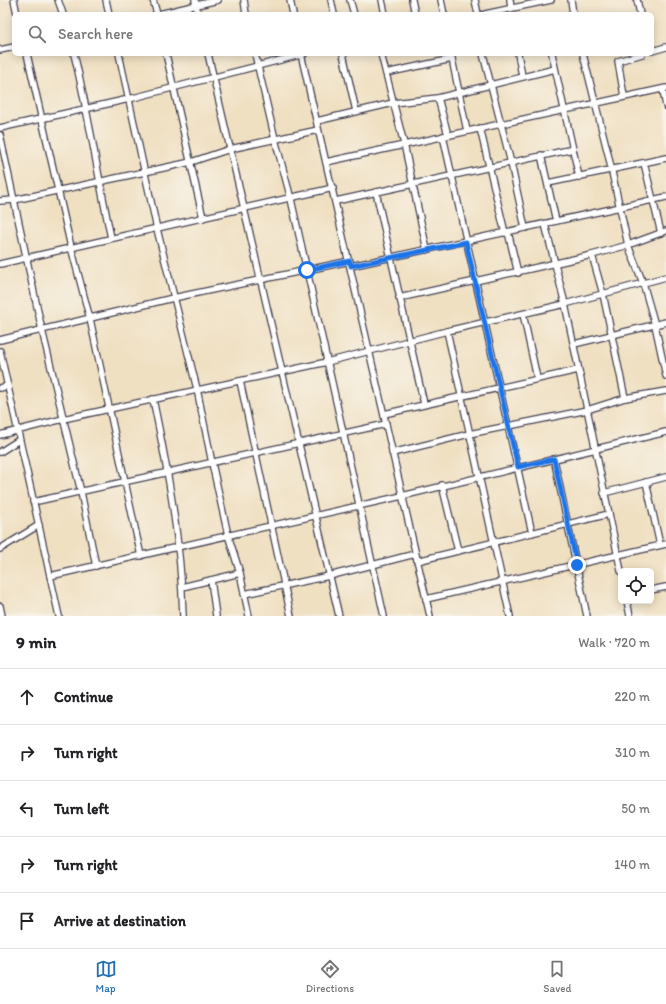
<!DOCTYPE html>
<html lang="en">
<head>
<meta charset="utf-8">
<style>
  :root { --surface:#fff; --page:#f2f2f2; --text:#202124; --muted:#757577; --line:#e0e0e0; --accent:#1f6fb2 }
  body { margin:0; font-family:Itim,sans-serif; background:var(--page); color:var(--text) }
  .controls { position:absolute; right:12px; bottom:12px; display:grid; overflow:hidden; border-radius:6px; box-shadow:0 2px 10px #0003 }
  .controls button { width:36px; height:36px; display:grid; place-items:center; padding:0; border:0; border-bottom:1px solid var(--line); background:var(--surface); color:var(--text); font:20px sans-serif }
  .stop { position:absolute; width:12px; height:12px; margin:-9px; border:3px solid #1a73e8; border-radius:50%; background:#fff }
  .stop.end { background:#1a73e8; border-color:#fff; box-shadow:0 1px 4px #0008 }
  .list { margin:0; padding:0; list-style:none }
  h2 { display:flex; justify-content:space-between; align-items:center; height:52px; margin:0; padding:0 16px; font-size:17px }
  h2 small { font-size:13px; font-weight:400; color:var(--muted) }
  .list li { display:grid; grid-template-columns:26px 1fr auto; gap:12px; align-items:center; box-sizing:border-box; height:56px; padding:0 16px; border-top:1px solid var(--line) }
  .list b { display:block; font-size:15px; white-space:nowrap }
  .list em { font-size:13px; font-style:normal; color:var(--muted) }
  .icon { flex:none; width:22px; height:22px; fill:none; stroke:currentColor; stroke-width:2; stroke-linecap:round; stroke-linejoin:round }
  .map { position:relative; flex:none; width:666px; height:616px; overflow:hidden }
  .search { position:absolute; background:var(--surface); box-shadow:0 2px 10px #0003; left:12px; right:12px; top:12px; height:44px; display:flex; align-items:center; gap:10px; box-sizing:border-box; padding:0 14px; border-radius:6px; color:var(--muted); font-size:15px }
  .sheet { height:332px; background:var(--surface) }
  nav { display:flex; justify-content:space-around; align-items:center; box-sizing:border-box; height:56px; border-top:1px solid var(--line); background:var(--surface); font-size:11px; color:var(--muted) }
  nav a { display:grid; justify-items:center; gap:2px }
  nav .on { color:var(--accent) }
  .map>svg:first-child { display:block }
</style>
</head>
<body>
<div class="map">
<svg width="666" height="616" viewBox="0 0 666 616">
  <rect width="100%" height="100%" fill="#f7f3e8"/>
  <filter id="ink" filterUnits="userSpaceOnUse"><feTurbulence type="fractalNoise" baseFrequency=".025" numOctaves="2"/><feDisplacementMap in="SourceGraphic" scale="8" xChannelSelector="R" yChannelSelector="G"/><feConvolveMatrix kernelMatrix="1 2 1 2 8 2 1 2 1" color-interpolation-filters="sRGB"/></filter>
  <filter id="wash" filterUnits="userSpaceOnUse"><feTurbulence type="fractalNoise" baseFrequency=".012" numOctaves="4" result="noise"/><feDisplacementMap in="SourceGraphic" scale="16" xChannelSelector="R" yChannelSelector="G"/><feGaussianBlur stdDeviation="0.9" result="paint"/><feColorMatrix in="noise" values="0 0 0 0 0 0 0 0 0 0 0 0 0 0 0 0 0 1.4 0 .05"/><feComposite in="paint" operator="in"/></filter>
  <g filter="url(#wash)">
    <rect width="100%" height="100%" fill="#f0e0c2"/>
  </g>
  <g filter="url(#ink)">
    <g fill="none" stroke-linecap="round" stroke-linejoin="round">
      <g stroke="#413e4f" stroke-width="8">
        <g id="minor">
          <path d="M14 0 17 14"/>
          <path d="M58 0 63 14"/>
          <path d="M106 0 109 14"/>
          <path d="M153 0 157 14"/>
          <path d="M195 0 198 14"/>
          <path d="M244 0 246 14"/>
          <path d="M290 0 293 14"/>
          <path d="M331 0 334 14"/>
          <path d="M350 0 354 14"/>
          <path d="M382 0 385 14"/>
          <path d="M412 0 415 14"/>
          <path d="M441 0 444 14"/>
          <path d="M475 0 478 14"/>
          <path d="M510 0 511 8"/>
          <path d="M571 0 573 14"/>
          <path d="M637 0 640 14"/>
          <path d="M159 14 218 0"/>
          <path d="M485 14 551 0"/>
          <path d="M0 50 14 47"/>
          <path d="M652 51 666 47"/>
          <path d="M27 54 71 247 90 319 141 556"/>
          <path d="M74 54C89 115 98 177 111 238"/>
          <path d="M119 54 157 229 197 389 212 463 228 535 240 573 249 616"/>
          <path d="M166 54 203 218"/>
          <path d="M208 54 339 616"/>
          <path d="M255 54 275 139 291 199 384 616"/>
          <path d="M301 54 430 616"/>
          <path d="M343 54 356 111"/>
          <path d="M381 54 404 144 427 250"/>
          <path d="M451 54 467 131"/>
          <path d="M483 54 511 163 525 228"/>
          <path d="M518 54 522 76"/>
          <path d="M552 54 579 177"/>
          <path d="M583 54 608 154 628 245 643 283 655 325 666 376"/>
          <path d="M386 73 452 59"/>
          <path d="M663 90 666 106"/>
          <path d="M624 96 618 61 642 54"/>
          <path d="M438 98 448 135"/>
          <path d="M317 121 393 103 438 98 555 69"/>
          <path d="M0 128 129 99 304 54"/>
          <path d="M480 128 505 233"/>
          <path d="M0 135 42 330 81 492 96 566"/>
          <path d="M443 136 532 533"/>
          <path d="M541 155 556 221"/>
          <path d="M326 162 666 88"/>
          <path d="M644 163 661 233"/>
          <path d="M548 183 666 158"/>
          <path d="M376 192 424 404"/>
          <path d="M0 201 14 200 191 162 230 149 318 130"/>
          <path d="M336 201 573 149"/>
          <path d="M545 224 565 304 621 571"/>
          <path d="M508 232 518 273"/>
          <path d="M592 255 603 294 625 398"/>
          <path d="M0 264 333 188"/>
          <path d="M351 266 666 197"/>
          <path d="M399 298 592 255 628 245 666 231"/>
          <path d="M523 314 537 378"/>
          <path d="M447 331 510 616"/>
          <path d="M0 340 173 298 350 261"/>
          <path d="M574 344 666 322"/>
          <path d="M0 351 59 616"/>
          <path d="M240 381 291 616"/>
          <path d="M0 388 8 386"/>
          <path d="M153 399C168 471 181 542 183 616"/>
          <path d="M384 414 578 370"/>
          <path d="M0 435 63 419 327 362 447 331 565 304 666 277"/>
          <path d="M0 452 19 440"/>
          <path d="M392 453 469 434 587 410 625 398 666 391"/>
          <path d="M554 459 587 616"/>
          <path d="M646 482 660 545"/>
          <path d="M442 485 458 551"/>
          <path d="M604 493 666 477"/>
          <path d="M33 502 386 424"/>
          <path d="M0 549 39 525"/>
          <path d="M417 561 609 514"/>
          <path d="M50 576 402 496 666 432"/>
          <path d="M211 580 216 616"/>
          <path d="M182 587 240 573"/>
          <path d="M651 590 666 587"/>
          <path d="M244 594 329 576 415 554"/>
          <path d="M426 599 666 544"/>
          <path d="M627 601 630 616"/>
          <path d="M0 606 2 616"/>
        </g>
      </g>
      <use href="#minor" stroke="#fff" stroke-width="5.5"/>
    </g>
  </g>
  <g fill="none" stroke-linecap="round" stroke-linejoin="round" filter="url(#ink)">
    <path stroke="#1a73e8" stroke-width="5" d="M307 270 350 261 351 266 466 242 518 467 554 459 577 565"/>
  </g>
</svg>
<div class="controls">
<button><svg class="icon" aria-label="locate" viewBox="0 0 24 24"><circle cx="12" cy="12" r="6"/><path d="M12 2v4M12 18v4M2 12h4M18 12h4"/></svg></button>
</div>
<div class="stop" style="left:307px;top:270px"></div>
<div class="stop end" style="left:577px;top:565px"></div>
<div class="search"><svg class="icon" aria-label="search" viewBox="0 0 24 24"><circle cx="10" cy="10" r="6"/><path d="M15 15l6 6"/></svg>Search here</div>
</div>
<section class="sheet">
<h2>9 min<small>Walk · 720 m</small></h2>
<ul class="list">
<li><svg class="icon" aria-label="ahead" viewBox="0 0 24 24"><path d="M12 20V5M6 11l6-6 6 6"/></svg><div><b>Continue</b></div><em>220 m</em></li>
<li><svg class="icon" aria-label="right" viewBox="0 0 24 24"><path d="M7 20v-9h11M14 6l5 5-5 5"/></svg><div><b>Turn right</b></div><em>310 m</em></li>
<li><svg class="icon" aria-label="left" viewBox="0 0 24 24"><path d="M17 20v-9H6M10 6l-5 5 5 5"/></svg><div><b>Turn left</b></div><em>50 m</em></li>
<li><svg class="icon" aria-label="right" viewBox="0 0 24 24"><path d="M7 20v-9h11M14 6l5 5-5 5"/></svg><div><b>Turn right</b></div><em>140 m</em></li>
<li><svg class="icon" aria-label="arrive" viewBox="0 0 24 24"><path d="M6 21V4h12l-3 4 3 4H6"/></svg><div><b>Arrive at destination</b></div></li>
</ul>
</section>
<nav>
<a class="on"><svg class="icon" aria-label="map" viewBox="0 0 24 24"><path d="M3 6l6-2 6 2 6-2v14l-6 2-6-2-6 2zM9 4v14M15 6v14"/></svg>Map</a>
<a><svg class="icon" aria-label="directions" viewBox="0 0 24 24"><path d="M12 3l9 9-9 9-9-9zM9 14v-3h6M13 9l2 2-2 2"/></svg>Directions</a>
<a><svg class="icon" aria-label="saved" viewBox="0 0 24 24"><path d="M7 4h10v16l-5-4-5 4z"/></svg>Saved</a>
</nav>
</body>
</html>
